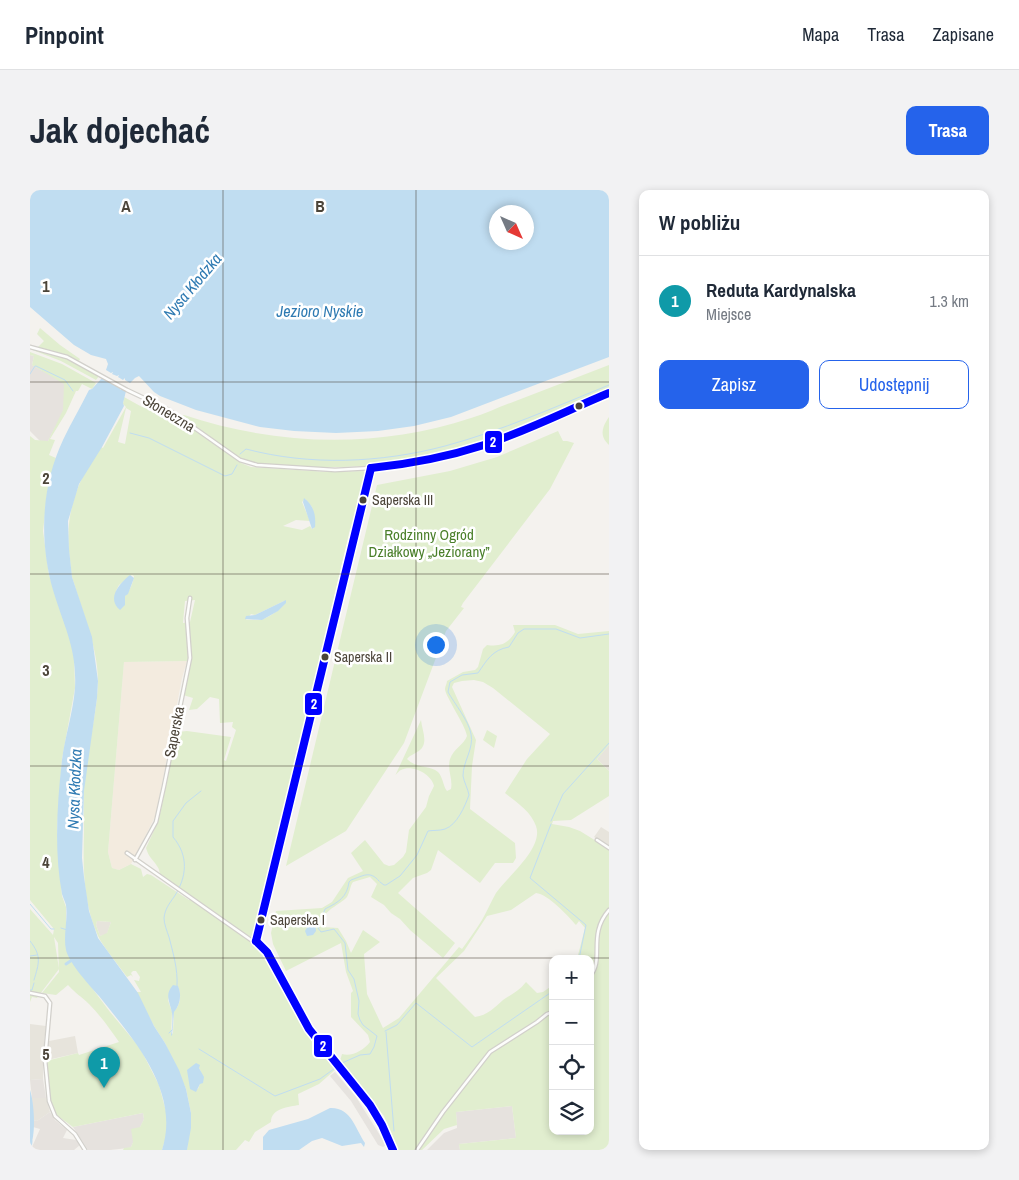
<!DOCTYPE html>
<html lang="pl">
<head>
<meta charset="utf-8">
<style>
  :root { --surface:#fff; --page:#f2f2f3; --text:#1f2937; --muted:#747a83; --line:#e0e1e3; --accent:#2563eb }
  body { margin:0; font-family:"Archivo Narrow",sans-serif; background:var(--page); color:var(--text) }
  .controls { position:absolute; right:15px; bottom:15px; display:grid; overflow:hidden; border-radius:10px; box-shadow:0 2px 8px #0003 }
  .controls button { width:45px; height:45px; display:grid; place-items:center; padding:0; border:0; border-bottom:1px solid var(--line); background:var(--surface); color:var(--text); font:25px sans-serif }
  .compass { position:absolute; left:459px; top:15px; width:45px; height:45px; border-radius:50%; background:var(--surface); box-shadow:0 2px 8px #0003; rotate:135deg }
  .you { position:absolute; left:405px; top:454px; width:18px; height:18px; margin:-12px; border:4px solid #fff; border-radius:50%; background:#1a73e8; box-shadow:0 0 0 8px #1a73e833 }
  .badge { display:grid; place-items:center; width:32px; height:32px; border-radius:50%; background:var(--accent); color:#fff; font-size:16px; font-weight:700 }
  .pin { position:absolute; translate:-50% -41px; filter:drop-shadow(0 1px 2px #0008) }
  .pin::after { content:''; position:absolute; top:26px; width:18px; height:15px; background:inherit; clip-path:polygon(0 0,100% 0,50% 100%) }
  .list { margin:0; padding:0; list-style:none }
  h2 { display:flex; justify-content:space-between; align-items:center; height:65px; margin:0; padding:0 20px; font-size:21px }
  h2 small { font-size:16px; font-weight:400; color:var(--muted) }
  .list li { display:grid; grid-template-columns:32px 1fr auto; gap:15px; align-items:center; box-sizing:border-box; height:90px; padding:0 20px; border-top:1px solid var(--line) }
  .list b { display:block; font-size:19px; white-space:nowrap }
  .list p { margin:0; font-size:16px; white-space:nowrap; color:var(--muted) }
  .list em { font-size:16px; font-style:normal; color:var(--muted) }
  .actions { display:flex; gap:10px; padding:15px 20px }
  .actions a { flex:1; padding:11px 0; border:1px solid var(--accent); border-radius:10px; text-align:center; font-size:18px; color:var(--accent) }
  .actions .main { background:var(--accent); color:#fff }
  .icon { flex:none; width:28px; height:28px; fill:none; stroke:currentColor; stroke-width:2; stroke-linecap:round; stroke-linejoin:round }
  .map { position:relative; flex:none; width:579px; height:960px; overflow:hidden; border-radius:10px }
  header { display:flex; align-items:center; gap:30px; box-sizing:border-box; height:70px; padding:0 25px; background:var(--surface); border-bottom:1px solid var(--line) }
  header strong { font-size:24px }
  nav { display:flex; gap:28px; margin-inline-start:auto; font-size:18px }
  .intro { display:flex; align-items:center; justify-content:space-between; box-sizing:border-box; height:120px; padding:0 30px }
  h1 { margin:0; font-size:35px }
  .button { padding:12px 22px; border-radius:10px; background:var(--accent); color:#fff; font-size:18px; font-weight:700 }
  main { display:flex; gap:30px; padding:0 30px }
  aside { flex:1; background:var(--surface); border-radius:10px; box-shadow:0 2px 8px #0003 }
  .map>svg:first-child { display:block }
</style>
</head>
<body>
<header>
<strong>Pinpoint</strong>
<nav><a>Mapa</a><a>Trasa</a><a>Zapisane</a></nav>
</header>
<div class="intro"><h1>Jak dojechać</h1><a class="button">Trasa</a></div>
<main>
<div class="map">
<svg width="579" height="960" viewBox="0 0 579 960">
  <rect width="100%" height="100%" fill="#f4f2ee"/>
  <g fill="#e7e4dc">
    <path d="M579 555V581L567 569Z"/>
    <path d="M571 637 579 642V656L564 647Z"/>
    <path d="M67 731 81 732 77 744 70 746 66 735Z"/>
    <path d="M0 834 16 836 14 852 45 846 48 863 13 871V889L0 890Z"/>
    <path d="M2 908H16L20 922 7 931 3 930Z"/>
  </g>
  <path fill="#f3ebdf" d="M157 471 152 488 126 625 101 674 89 680 82 678 78 662 94 472Z"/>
  <g fill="#e6e2de">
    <path d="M0 165 4 166 2 175 34 193V220L18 251 11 252 0 241Z"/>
    <path d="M13 889 16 908H2L0 890Z"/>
    <path d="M482 916 486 948 429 954 430 960H397L414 943 427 938 426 922Z"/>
    <path d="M20 922 25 930 37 940 33 948 46 950 50 955 44 960H3L2 957 10 939 3 937V930L7 931Z"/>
    <path d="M113 923 114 929 101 957 98 958 80 960H58L43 937Z"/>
  </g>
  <g fill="#e1eecf" fill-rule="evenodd">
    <path d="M10 138 30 155 50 169 49 171 37 165 8 157 14 151 7 144Z"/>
    <path d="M0 159 32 167 69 186 66 190 31 171Z"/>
    <path d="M0 162 32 174 66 193 62 199 52 194 48 201H46L36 223 20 249 25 250 19 265 26 268 17 306 13 341 19 385 40 448 44 466 45 498 32 569 27 638 30 682 32 706 36 717V755L41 770 80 822 110 858 129 895 137 925V944L132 960H93L94 958 101 957 103 952 101 939 110 937 114 929 113 923 43 937 25 924 21 914 16 871 48 863 49 865 89 852C80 839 70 825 59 814 52 807 45 803 38 795L26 805 12 803 29 782 28 753 24 747 29 779 7 808 2 807 0 812V719L23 745 24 739 0 710V246L5 250 18 251 33 220 34 194 2 175 4 166 0 165Z"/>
    <path d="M579 175V200C531 220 484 242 434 258 385 274 332 278 280 277 261 276 234 278 216 271 198 265 170 240 153 229L152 226 154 225C248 256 346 259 441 228 455 224 469 217 483 212 515 200 547 187 579 175Z"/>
    <path d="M94 207 112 217 116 211 141 224 211 273 221 277 298 282 333 281 337 283 324 336 320 339 301 421 303 425 226 744 221 747 211 741 209 743 234 763 268 828 283 851 305 880 289 894 268 904 269 915C259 917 241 918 241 932L225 942 219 952 215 950 206 960H157L161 923 156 899 135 853 124 836 106 802H111L104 790 109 791 110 787 106 781H103L101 783 103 787 101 785 97 787C87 773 74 758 68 746 53 713 53 678 54 642 54 622 53 602 55 582 59 552 67 522 68 492 68 457 53 425 44 393 41 386 41 378 40 370 34 326 45 293 71 257L73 258 96 217 93 214ZM96 218 101 221 95 254 88 252ZM275 309 282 317 284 338 282 339 280 336 272 340 253 336 266 330 280 331 272 312ZM102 385 104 386C103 394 99 402 94 407L95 415 86 401 89 395ZM165 410 160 432 153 433 155 411ZM254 411H256C253 418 241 426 233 429 229 431 221 429 216 430L221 424 225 425ZM157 471 160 473 153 505 163 508 159 520 167 519 180 507 189 509 190 533 203 532 202 537 206 540 196 571 194 570 201 547 157 541 148 542 145 546 131 620 127 634 116 658C119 668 122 668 127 676 130 680 129 683 132 688L161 708 159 710 121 685 117 684 113 687 111 679 101 674 89 680 82 678 78 662 94 472ZM67 731 81 732 77 743 70 746 66 735ZM143 796 148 797C152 805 150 816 144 821L143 843 141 845 142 822 138 810ZM169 878C174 886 171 891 168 899H160Z"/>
    <path d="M579 227V255C569 246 572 237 579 227Z"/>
    <path d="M528 241 533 251H537L544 253 520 299 433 413 431 417 434 418 416 441 374 553 316 641 256 676 347 295 420 281 467 267Z"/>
    <path d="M483 435H525L548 444 579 441V555L567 569 579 581V606L541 630 523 631 522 634 539 637 550 641 579 659V960H430L429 954 486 948 482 916 426 922 427 935 414 939 392 960H389L403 937 399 941 386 960H368L354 926 310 871 312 864C322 867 334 860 340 852L338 845 321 827V803L323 801 316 782 311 753 256 781 243 754 241 743 246 721 292 718 302 712 318 688 333 681 321 663 335 650 354 674 359 676 364 675 373 667 376 662 379 640 396 617 399 606 404 596C402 585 383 574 371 580 370 580 365 585 365 586L391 530C392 541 400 555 387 562 383 565 380 565 377 569 387 579 400 575 408 582 413 587 413 596 417 601L421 599C423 589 417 580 420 569 424 558 434 555 437 546 435 534 415 506 415 499 415 496 417 494 417 491L433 482 445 480 448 477 453 459 457 455C470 457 478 454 485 442ZM444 490 453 492 463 498 520 544 497 569 475 603C486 612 501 621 506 636 514 658 477 687 466 703 461 712 457 721 452 730 446 740 439 749 432 759L429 757 369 828 353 838 337 804 334 764 350 752 333 740 321 763 316 751 308 738 293 737C288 722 309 716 317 707 320 702 320 696 323 692L340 687 347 694 341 707 354 715 361 723 370 729 380 740 413 768 425 753 368 703 383 688 397 683 401 680 408 660 450 693 465 673H483L486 668 485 653 440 619 442 576 446 550 422 497 424 493 432 491ZM506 703C518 704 538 726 546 735L549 731 555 738 547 769H560V941H523V795L513 802 507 803 496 792C488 802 483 803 473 810 464 818 458 825 445 827L406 788 434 761 457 726 481 720Z"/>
    <path d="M457 540 467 546 464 558 453 550Z"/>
  </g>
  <path fill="#e6e3df" d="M305 882 326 907 356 955 353 957 348 955 321 911 300 886Z"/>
  <g fill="#c0ddf1" fill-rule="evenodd">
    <path d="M0 0H579V167L421 227 384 236 348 241 306 243 264 241 230 237 166 220 130 206 124 202 109 186 105 188 100 193 95 190V188L93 190 88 187 89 185 87 186 82 184 83 182 81 183 76 180 78 174 76 169 61 165 44 155 0 117ZM467 22H497V52H467Z"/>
    <path d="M72 188 77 191 76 192H79L90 197V200L92 198 96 201 93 213 94 216 72 257 49 294 38 331 39 359 42 387 62 447 68 491 67 508 54 601 52 668 54 687 59 721 68 748 108 803 124 836 135 853 149 880 156 899 161 923V938L157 960H132C151 901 103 849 69 806 60 796 39 773 36 760 33 746 38 730 36 715 35 711 33 708 32 704 24 661 27 614 32 570 35 546 43 523 45 498 47 458 34 437 23 400 9 351 11 297 33 250 41 233 51 216 59 200L62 199Z"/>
    <path d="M274 308C284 316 286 325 285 337L282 339 273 312Z"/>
    <path d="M100 385 104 388 98 404 95 406V415L90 420C76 408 90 393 100 385Z"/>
    <path d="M256 410V413L248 421 232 430 215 429 216 426 225 425Z"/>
    <path d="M285 733 286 741 283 745 277 746 275 741 278 736Z"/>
    <path d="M143 795 148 796C152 805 150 815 144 822L142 846 141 845C142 838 143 831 142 823 140 812 134 805 143 795Z"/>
    <path d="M166 873 170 875 169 878 174 887 173 893 170 894 166 902 160 899 157 880Z"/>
    <path d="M0 900C4 912 6 943 1 954L0 953Z"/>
    <path d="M300 918C321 917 325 938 335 953L334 957 331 953 312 956 292 948 282 951 269 960H233V947L239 940 278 929Z"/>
  </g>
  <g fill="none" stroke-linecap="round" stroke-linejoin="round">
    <g stroke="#c0ddf1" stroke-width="1">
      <path d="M0 184 5 176H6L35 190 43 201"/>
      <path d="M100 243 119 248 195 286 202 284 207 275"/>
      <path d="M210 264 216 259C280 276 351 273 415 256 471 241 525 217 579 195"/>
      <path d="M521 631 533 604 579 553"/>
      <path d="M521 634 500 688 556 735 549 769"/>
      <path d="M350 692 354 695H356L370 686 387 665 398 641C403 640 409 641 415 639 427 635 435 616 439 605 438 599 434 592 433 586 433 571 444 559 441 544 439 531 424 513 418 502L420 492 432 485 448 483C457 470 462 460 479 457L488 443 494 439H526L550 448 579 444"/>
      <path d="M0 714 21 739H24"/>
      <path d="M31 738 37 740"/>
      <path d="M0 751C12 766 9 773 4 790"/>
      <path d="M0 766 7 765"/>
      <path d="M147 796C148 779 143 763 139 747 137 741 134 734 134 728 135 719 139 714 144 707 157 687 159 666 143 647V631L156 613 171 601"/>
      <path d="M0 800H2L4 793"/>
      <path d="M355 841 367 835 386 813 442 857 523 801"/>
      <path d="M356 842 364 941"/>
      <path d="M139 843 142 840"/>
      <path d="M169 859 245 906 290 889 312 873 330 865 340 864 344 857 347 846 333 835 330 830 328 824 329 811 324 789 318 780 315 753 304 739 291 742 288 738 295 719C309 712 317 707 319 692L321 690C333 686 340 680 349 691"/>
    </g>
    <g stroke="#c0ddf1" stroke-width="3">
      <path d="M36 774 45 768"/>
      <path d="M0 960 1 951"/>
    </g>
    <g stroke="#d2d0cb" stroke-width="5">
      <g id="minor">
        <path d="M0 157 37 167 97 200 139 220 210 270 227 275 305 280 341 278 396 271 426 264 461 252 579 203"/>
        <path d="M567 650 579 658"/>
        <path d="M97 663 221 750 226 751 235 759 279 839 340 915 352 935 363 960"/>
        <path d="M105 670 126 632 134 596 160 468 157 428 160 408"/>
        <path d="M226 751 341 278"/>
        <path d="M560 786C575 769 557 745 579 720"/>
        <path d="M0 803 15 806 20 813 15 870 19 911 25 926 45 944 55 960"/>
        <path d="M387 960 413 922 460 862 507 832 517 824 523 822"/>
      </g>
    </g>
    <use href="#minor" stroke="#fdfdfc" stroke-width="2.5"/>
    <g stroke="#fff" stroke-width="11">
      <g id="bus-1">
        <path d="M341 278C380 274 417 267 454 255 497 241 538 220 579 203"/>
        <path d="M226 751 341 278"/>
        <path d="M226 751 237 762 279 839 340 915 352 935 363 960"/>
      </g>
    </g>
    <use href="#bus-1" stroke="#00f" stroke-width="8"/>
  </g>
  <path fill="none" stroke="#4b4439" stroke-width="1" stroke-opacity="0.55" d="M193 0V960M386 0V960M0 192H579M0 384H579M0 576H579M0 768H579"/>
  <g fill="#4b4439" stroke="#fff" stroke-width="2">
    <circle cx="549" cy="216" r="4.5"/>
    <circle cx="333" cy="310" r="4.5"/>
    <circle cx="295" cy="467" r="4.5"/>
    <circle cx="231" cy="730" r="4.5"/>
  </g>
  <g text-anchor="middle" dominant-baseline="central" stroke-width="5" stroke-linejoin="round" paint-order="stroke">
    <g font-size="14" fill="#4b4439" stroke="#fff" text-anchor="start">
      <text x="342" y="310">Saperska III</text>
      <text x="304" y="467">Saperska II</text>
      <text x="240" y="730">Saperska I</text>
    </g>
    <g font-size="15" fill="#4b4439" stroke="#fff">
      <text transform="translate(139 223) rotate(31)">Słoneczna</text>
      <text transform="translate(144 542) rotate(-79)">Saperska</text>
    </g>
    <g font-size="15" fill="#4a7f2a" stroke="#fff">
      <text x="399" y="344">Rodzinny Ogród<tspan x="399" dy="17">Działkowy „Jeziorany”</tspan></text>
    </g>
    <g font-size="16" font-style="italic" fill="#2e7ab2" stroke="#fff">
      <text transform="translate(162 96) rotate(-50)">Nysa Kłodzka</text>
      <text x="290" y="121">Jezioro Nyskie</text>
      <text transform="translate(44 599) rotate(-88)">Nysa Kłodzka</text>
    </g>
  </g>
  <g font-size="16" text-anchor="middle" font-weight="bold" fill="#4b4439" stroke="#fff" stroke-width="5" stroke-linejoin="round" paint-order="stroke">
    <text x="96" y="22">A</text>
    <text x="290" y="22">B</text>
    <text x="16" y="102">1</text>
    <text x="16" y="294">2</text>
    <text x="16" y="486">3</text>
    <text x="16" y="678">4</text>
    <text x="16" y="870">5</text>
  </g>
  <g stroke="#fff" stroke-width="2">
    <rect x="454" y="240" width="19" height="24" rx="5" fill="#00f"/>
    <rect x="274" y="502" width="19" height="24" rx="5" fill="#00f"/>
    <rect x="283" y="844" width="20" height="24" rx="5" fill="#00f"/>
  </g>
  <g font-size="14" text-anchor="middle" font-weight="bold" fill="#fff">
    <text x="463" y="257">2</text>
    <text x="284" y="519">2</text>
    <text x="293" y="861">2</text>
  </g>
</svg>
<div class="controls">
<button>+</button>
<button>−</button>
<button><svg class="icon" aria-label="locate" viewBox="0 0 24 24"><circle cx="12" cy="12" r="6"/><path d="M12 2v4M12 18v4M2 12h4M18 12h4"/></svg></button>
<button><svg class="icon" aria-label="layers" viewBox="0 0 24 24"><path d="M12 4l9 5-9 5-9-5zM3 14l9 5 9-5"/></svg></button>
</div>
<svg class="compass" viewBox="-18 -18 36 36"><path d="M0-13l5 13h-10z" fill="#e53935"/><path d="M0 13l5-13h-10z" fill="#747a83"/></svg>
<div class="you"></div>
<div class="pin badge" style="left:74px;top:898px;background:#0f9aa8">1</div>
</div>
<aside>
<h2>W pobliżu<small></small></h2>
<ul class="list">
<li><span class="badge" style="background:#0f9aa8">1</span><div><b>Reduta Kardynalska</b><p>Miejsce</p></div><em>1.3 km</em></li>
</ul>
<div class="actions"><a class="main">Zapisz</a><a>Udostępnij</a></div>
</aside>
</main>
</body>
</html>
